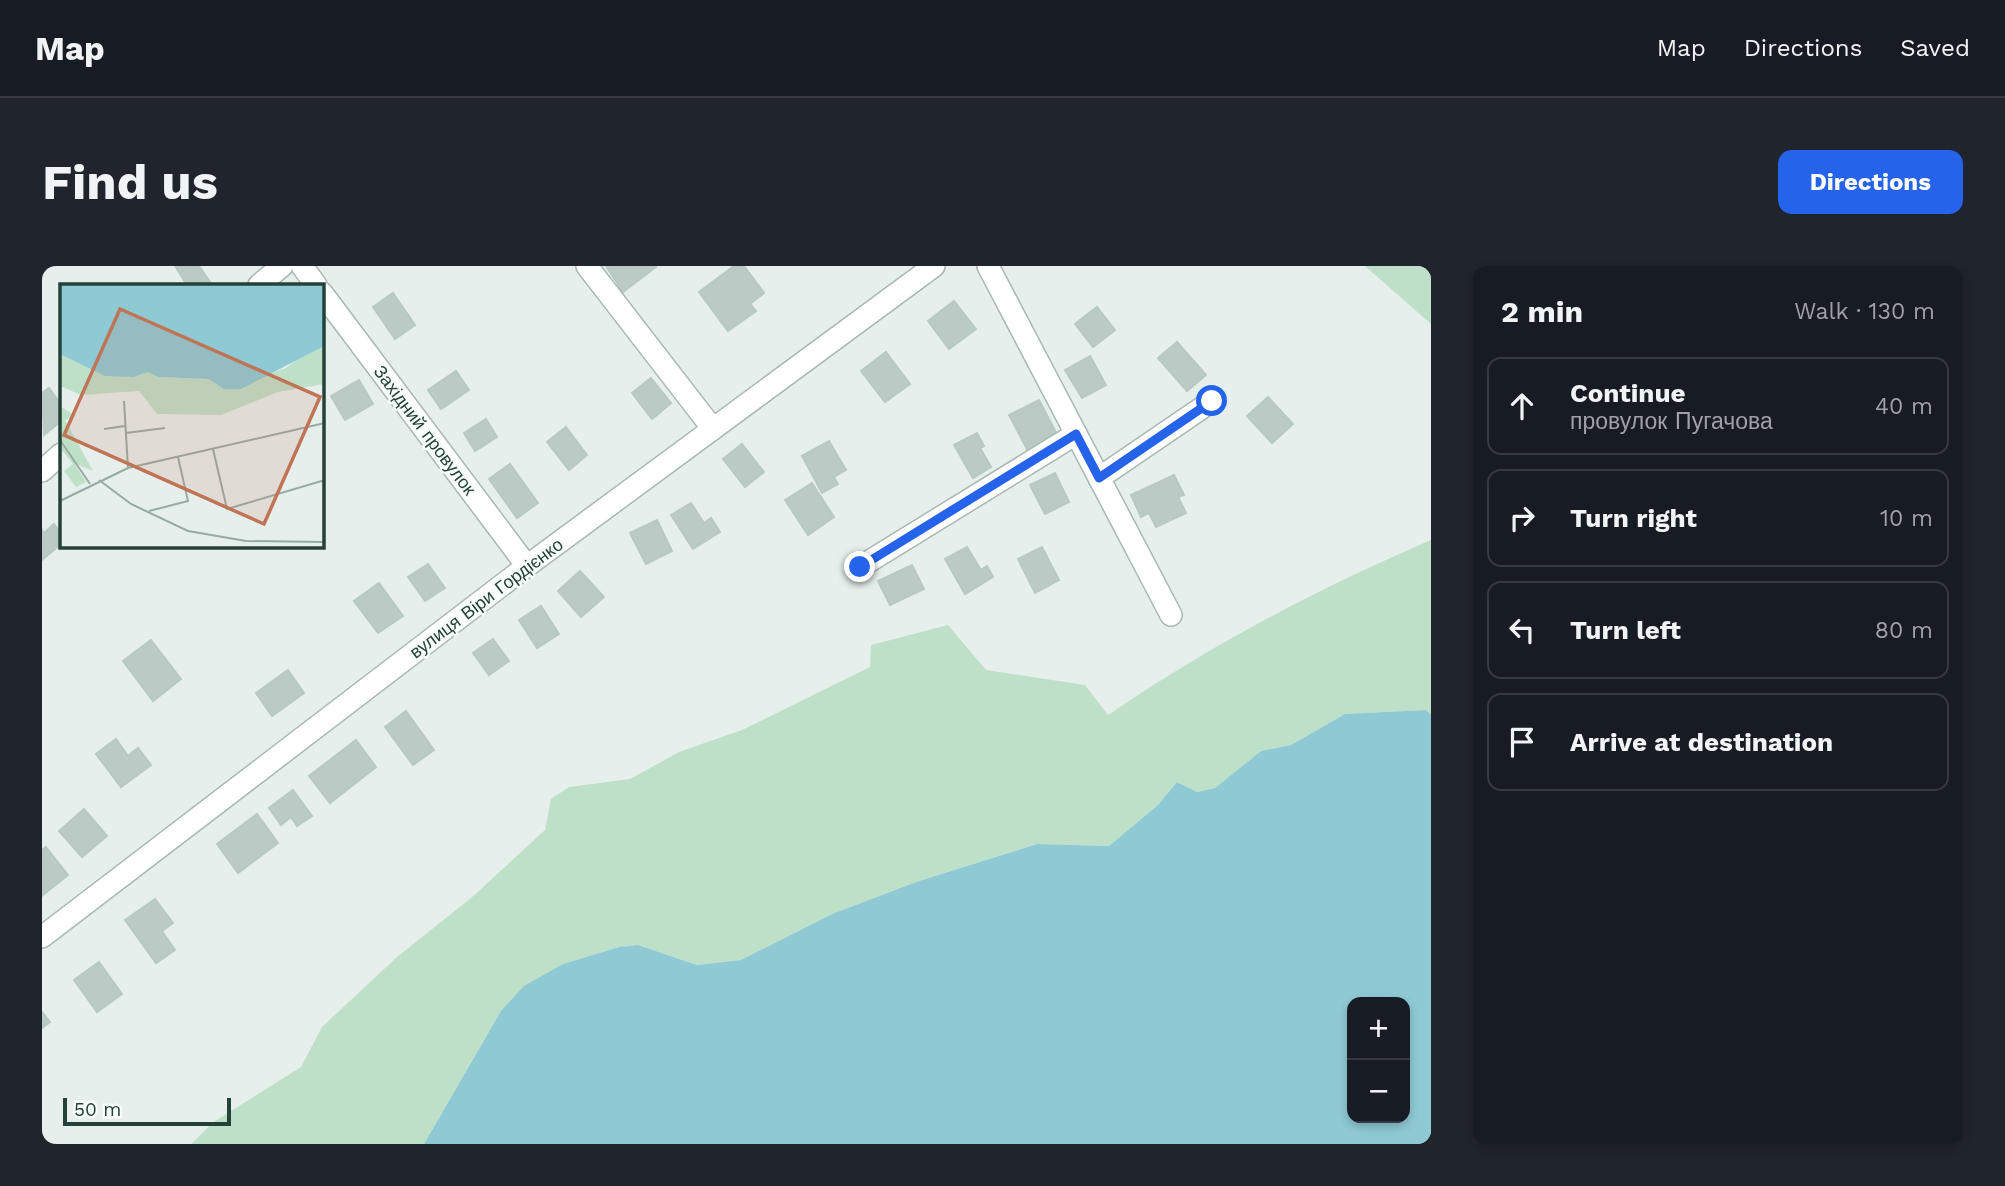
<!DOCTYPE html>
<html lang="en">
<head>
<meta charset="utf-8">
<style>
  :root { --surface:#171b24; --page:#20242c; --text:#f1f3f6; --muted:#9ea1a6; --line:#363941; --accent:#2563eb }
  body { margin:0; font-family:"Work Sans",sans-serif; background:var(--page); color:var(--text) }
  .controls { position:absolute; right:21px; bottom:21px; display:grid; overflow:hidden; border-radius:14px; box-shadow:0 4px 10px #0003 }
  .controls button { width:63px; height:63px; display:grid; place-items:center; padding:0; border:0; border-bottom:2px solid var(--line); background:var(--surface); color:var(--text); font:35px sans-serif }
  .scale { position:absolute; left:21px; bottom:18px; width:168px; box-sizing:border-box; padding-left:7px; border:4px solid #24423a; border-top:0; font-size:19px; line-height:24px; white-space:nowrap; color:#24423a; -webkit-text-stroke:5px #f7fbf9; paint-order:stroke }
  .stop { position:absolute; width:21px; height:21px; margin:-16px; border:5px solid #2563eb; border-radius:50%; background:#fff }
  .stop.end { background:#2563eb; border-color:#fff; box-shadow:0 2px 7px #0008 }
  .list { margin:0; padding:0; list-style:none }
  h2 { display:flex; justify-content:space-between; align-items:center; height:91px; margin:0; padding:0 28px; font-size:30px }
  h2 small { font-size:23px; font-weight:400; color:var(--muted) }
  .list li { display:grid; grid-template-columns:46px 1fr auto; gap:21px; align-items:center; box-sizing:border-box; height:98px; margin:0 14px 14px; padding:0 14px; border:2px solid var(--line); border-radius:14px }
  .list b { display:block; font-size:26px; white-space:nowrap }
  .list p { margin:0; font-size:23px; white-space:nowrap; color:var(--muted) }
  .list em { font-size:23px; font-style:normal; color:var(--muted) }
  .icon { flex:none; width:38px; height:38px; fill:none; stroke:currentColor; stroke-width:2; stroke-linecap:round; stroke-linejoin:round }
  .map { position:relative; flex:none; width:1389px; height:878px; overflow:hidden; border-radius:14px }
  header { display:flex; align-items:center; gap:42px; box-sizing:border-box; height:98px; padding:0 35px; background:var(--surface); border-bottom:2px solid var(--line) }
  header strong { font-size:33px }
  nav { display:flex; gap:38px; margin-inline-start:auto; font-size:24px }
  .intro { display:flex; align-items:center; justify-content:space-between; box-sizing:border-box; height:168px; padding:0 42px }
  h1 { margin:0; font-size:49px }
  .button { padding:18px 32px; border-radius:14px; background:var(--accent); color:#fff; font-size:24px; font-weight:700 }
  main { display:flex; gap:42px; padding:0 42px }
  aside { flex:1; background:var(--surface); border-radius:14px; box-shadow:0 4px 10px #0003 }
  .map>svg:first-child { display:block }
</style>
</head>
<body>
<header>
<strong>Map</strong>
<nav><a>Map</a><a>Directions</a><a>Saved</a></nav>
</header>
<div class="intro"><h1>Find us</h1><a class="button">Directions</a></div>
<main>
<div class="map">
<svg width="1389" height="878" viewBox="0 0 1389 878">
  <rect width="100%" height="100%" fill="#e6efeb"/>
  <g fill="#bfe0c8">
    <path d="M1323 0H1389V58Z"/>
    <path d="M1389 274V448L1384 444 1303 448 1249 479 1219 485 1173 522 1155 526 1135 516 1116 539 1067 580 994 578 877 615 790 648 699 694 655 699 596 679 577 681 521 698 459 745 382 878H149L170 857 259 801 280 761 355 691 429 632 503 564 509 533 527 521 588 513 637 486 700 464 828 401 829 379 906 359 944 404 1043 419 1066 449C1169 379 1275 323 1389 274Z"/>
  </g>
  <path fill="#8ec9d4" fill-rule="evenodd" d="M1384 444 1389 448V878H382L459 745 482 720 521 698 577 681 596 679 655 699 699 694 790 648 877 615 995 578 1067 580 1116 539 1135 516 1155 526 1173 522 1219 485 1249 479 1303 448ZM1310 736H1363V852H1310Z"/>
  <g fill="#bbcac4" stroke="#b8c9c2" stroke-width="2">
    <path d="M133 0H157L168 16 145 19Z"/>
    <path d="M564 0H613L614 1 581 26Z"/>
    <path d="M692 0H702L722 27 708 38 714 45 686 65 657 26Z"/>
    <path d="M351 27 373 59 353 73 331 41Z"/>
    <path d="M912 35 934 63 907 83 886 55Z"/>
    <path d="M1055 41 1073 64 1051 81 1033 58Z"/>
    <path d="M1135 76 1164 109 1145 125 1116 92Z"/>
    <path d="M844 86 868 118 843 136 819 105Z"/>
    <path d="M1048 90 1064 119 1040 132 1023 104Z"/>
    <path d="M414 105 427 124 399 143 386 124Z"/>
    <path d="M609 112 629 137 610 153 590 127Z"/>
    <path d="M317 114 331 138 303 154 289 130Z"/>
    <path d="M7 122 19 138V155L2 169 0 127Z"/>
    <path d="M1226 131 1251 158 1230 177 1205 150Z"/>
    <path d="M997 134 1018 174 988 189 967 149Z"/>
    <path d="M444 153 455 171 433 185 422 167Z"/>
    <path d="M524 161 545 189 527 204 505 176Z"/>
    <path d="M935 167 942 180 938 182 949 201 931 212 912 179Z"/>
    <path d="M787 175 804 204 792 211 796 218 780 227 760 190Z"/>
    <path d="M700 178 722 206 703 221 681 193Z"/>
    <path d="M468 198 496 237 475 252 447 213Z"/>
    <path d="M1013 207 1027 236 1003 248 988 219Z"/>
    <path d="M1132 209 1142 229 1136 231 1144 247 1114 261 1107 247 1099 251 1089 229Z"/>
    <path d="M770 217 792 251 766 269 743 234Z"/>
    <path d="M649 237 662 257 669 252 678 266 651 283 629 249Z"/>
    <path d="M615 254 630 285 604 298 588 267Z"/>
    <path d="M12 258 19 267V278L0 294V264L2 267Z"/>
    <path d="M925 281 939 304 945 300 951 311 923 328 903 293Z"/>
    <path d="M1000 281 1017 314 993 327 976 293Z"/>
    <path d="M386 298 403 322 383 335 366 311Z"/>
    <path d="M870 299 882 323 848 339 836 315Z"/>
    <path d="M538 305 562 331 539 351 516 325Z"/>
    <path d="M337 317 361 350 336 367 312 335Z"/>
    <path d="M499 340 517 368 495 382 477 354Z"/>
    <path d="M451 373 467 395 447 409 431 387Z"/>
    <path d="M109 374 139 413 111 435 81 395Z"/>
    <path d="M246 404 262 427 230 450 214 427Z"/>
    <path d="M364 445 392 484 371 499 343 461Z"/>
    <path d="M74 473 86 490 96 482 109 499 79 521 54 488Z"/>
    <path d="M314 474 334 501 288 537 267 510Z"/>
    <path d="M251 524 270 550 255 560 249 551 239 559 227 542Z"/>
    <path d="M42 543 65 570 40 591 17 565Z"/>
    <path d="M215 548 236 577 196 607 175 578Z"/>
    <path d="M4 581 26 609 1 629 0 584Z"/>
    <path d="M113 633 131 657 120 665 133 684 114 697 83 654Z"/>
    <path d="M57 696 80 728 55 746 32 714Z"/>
    <path d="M0 746 8 756 0 762Z"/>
  </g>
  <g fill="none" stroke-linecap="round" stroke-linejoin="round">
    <g stroke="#a8b8b2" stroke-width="24">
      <g id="minor">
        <path d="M260 0 274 19"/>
        <path d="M545 0 671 163"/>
        <path d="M946 0 1129 349"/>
        <path d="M217 19 240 0"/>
        <path d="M280 27 485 300"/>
        <path d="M0 205 19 188"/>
        <path d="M1057 212 1170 135"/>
        <path d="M818 301 1034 168"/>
        <path d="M0 671 485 300 892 0"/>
      </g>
    </g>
    <use href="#minor" stroke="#fff" stroke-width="21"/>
  </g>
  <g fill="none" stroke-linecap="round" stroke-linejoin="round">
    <path stroke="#2563eb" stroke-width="9" d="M818 301 1034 168 1057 212 1170 135"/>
  </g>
  <g text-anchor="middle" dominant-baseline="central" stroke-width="5" stroke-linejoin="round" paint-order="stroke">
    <g font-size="18" fill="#24423a" stroke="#f7fbf9">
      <text transform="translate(383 164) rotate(53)">Західний провулок</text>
      <text transform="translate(444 332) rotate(-37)">вулиця Віри Гордієнко</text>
    </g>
  </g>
  <g transform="translate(18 18)">
    <rect width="264" height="264" fill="#e6efeb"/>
    <path d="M264 62V100L218 108 161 131 97 130 79 107 21 111 0 102V70L55 91 74 93 88 88 98 93 148 95 162 104 226 84 247 67ZM0 122 15 132 5 136 33 187 14 179 26 198 16 203 4 187 13 180 0 164Z" fill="#bfe0c8"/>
    <path d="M0 0H264V62L181 105H164L148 95 98 93 88 88 74 93 45 92 0 70Z" fill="#8ec9d4"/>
    <path fill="none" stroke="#98aaa4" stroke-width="2" d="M64 117 68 184M44 145 65 142M66 149 105 144M0 156 30 200M153 165 167 225 265 196M39 196 71 220 128 247 186 257 265 258M0 217 68 184 265 139M89 227 128 217 118 173"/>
    <path fill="#c07456" fill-opacity="0.15" stroke="#c07456" stroke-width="3.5" d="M60 25 260 113 204 240 4 151Z"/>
    <rect width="264" height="264" fill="none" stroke="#24423a" stroke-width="3.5"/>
  </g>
</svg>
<div class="controls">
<button>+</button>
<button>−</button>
</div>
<div class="scale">50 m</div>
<div class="stop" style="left:1170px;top:135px"></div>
<div class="stop end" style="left:818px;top:301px"></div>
</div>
<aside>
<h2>2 min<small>Walk · 130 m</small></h2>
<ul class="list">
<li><svg class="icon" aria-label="ahead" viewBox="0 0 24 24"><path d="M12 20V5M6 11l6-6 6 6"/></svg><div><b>Continue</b><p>провулок Пугачова</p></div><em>40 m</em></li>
<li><svg class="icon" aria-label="right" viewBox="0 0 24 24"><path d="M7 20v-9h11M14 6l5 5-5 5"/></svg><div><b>Turn right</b></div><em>10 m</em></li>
<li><svg class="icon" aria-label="left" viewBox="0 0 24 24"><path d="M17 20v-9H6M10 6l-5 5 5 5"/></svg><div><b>Turn left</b></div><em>80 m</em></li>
<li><svg class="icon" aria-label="arrive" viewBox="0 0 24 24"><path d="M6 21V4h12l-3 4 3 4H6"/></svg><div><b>Arrive at destination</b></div></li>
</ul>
</aside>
</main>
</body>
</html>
